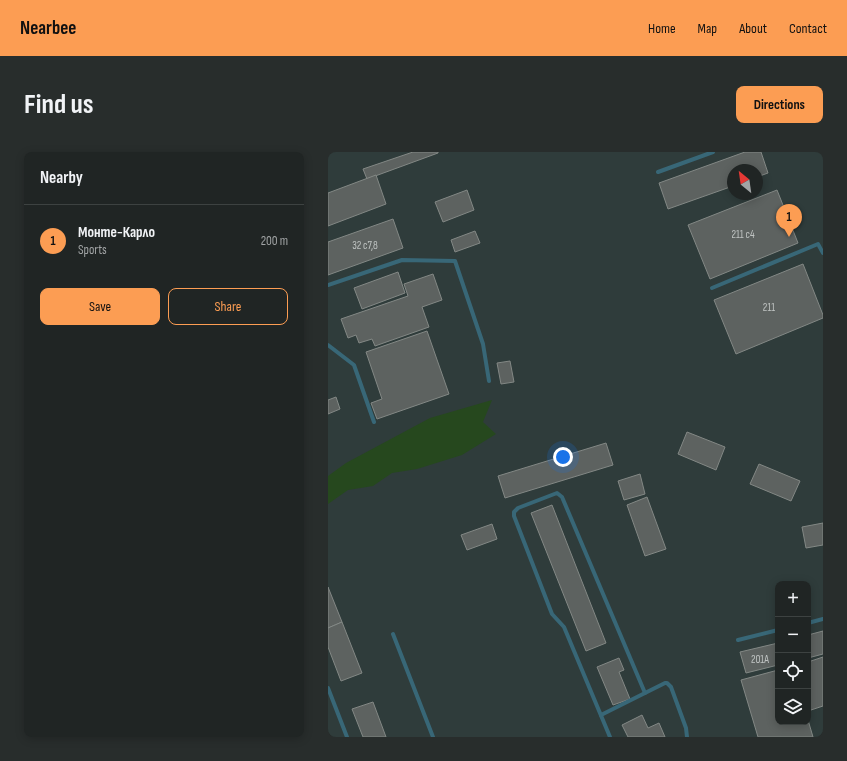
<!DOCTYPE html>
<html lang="en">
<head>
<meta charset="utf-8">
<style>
  :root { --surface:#202524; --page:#282d2c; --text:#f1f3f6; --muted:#a2a5a6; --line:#3d4241; --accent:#fc9d53 }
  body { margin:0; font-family:"Sofia Sans Condensed",sans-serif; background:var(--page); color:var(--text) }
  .controls { position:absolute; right:12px; bottom:12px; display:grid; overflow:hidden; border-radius:8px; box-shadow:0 2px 10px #0003 }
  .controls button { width:36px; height:36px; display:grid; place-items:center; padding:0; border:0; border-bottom:1px solid var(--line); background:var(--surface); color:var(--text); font:20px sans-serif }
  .compass { position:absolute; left:399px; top:12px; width:36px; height:36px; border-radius:50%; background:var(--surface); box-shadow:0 2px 10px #0003; rotate:331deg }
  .you { position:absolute; left:235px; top:305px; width:14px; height:14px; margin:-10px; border:3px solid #fff; border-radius:50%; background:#1a73e8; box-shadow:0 0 0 6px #1a73e833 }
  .badge { display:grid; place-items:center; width:26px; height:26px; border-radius:50%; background:var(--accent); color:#111; font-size:13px; font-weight:700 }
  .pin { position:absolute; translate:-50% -33px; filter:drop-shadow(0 1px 2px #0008) }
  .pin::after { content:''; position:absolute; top:21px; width:14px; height:12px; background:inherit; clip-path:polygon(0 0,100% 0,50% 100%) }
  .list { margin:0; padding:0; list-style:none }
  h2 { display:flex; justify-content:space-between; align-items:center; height:52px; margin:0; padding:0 16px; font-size:17px }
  h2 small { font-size:13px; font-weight:400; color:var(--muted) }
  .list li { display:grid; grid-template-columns:26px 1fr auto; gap:12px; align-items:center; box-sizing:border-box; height:72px; padding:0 16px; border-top:1px solid var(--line) }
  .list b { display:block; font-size:15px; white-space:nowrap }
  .list p { margin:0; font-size:13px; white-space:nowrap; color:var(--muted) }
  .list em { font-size:13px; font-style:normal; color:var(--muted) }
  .actions { display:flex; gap:8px; padding:12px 16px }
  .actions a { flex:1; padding:9px 0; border:1px solid var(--accent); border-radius:8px; text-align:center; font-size:14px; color:var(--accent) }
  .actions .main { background:var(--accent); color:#111 }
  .icon { flex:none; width:22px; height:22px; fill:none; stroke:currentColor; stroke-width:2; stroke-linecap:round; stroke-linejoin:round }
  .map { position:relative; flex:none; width:495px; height:585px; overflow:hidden; border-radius:8px }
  header { display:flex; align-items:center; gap:24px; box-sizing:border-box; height:56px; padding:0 20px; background:var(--accent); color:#111 }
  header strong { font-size:19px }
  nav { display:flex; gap:22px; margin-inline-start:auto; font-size:14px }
  .intro { display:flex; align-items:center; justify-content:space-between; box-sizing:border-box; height:96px; padding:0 24px }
  h1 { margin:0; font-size:28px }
  .button { padding:10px 18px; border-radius:8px; background:var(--accent); color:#111; font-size:14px; font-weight:700 }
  main { display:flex; gap:24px; padding:0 24px }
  aside { flex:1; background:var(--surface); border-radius:8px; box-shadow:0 2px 10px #0003 }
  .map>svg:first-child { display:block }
</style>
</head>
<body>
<header>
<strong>Nearbee</strong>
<nav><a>Home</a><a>Map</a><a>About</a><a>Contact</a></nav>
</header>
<div class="intro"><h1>Find us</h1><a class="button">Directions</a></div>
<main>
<aside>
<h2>Nearby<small></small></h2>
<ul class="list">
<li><span class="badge">1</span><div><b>Монте-Карло</b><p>Sports</p></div><em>200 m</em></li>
</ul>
<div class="actions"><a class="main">Save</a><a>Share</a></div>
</aside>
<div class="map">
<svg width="495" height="585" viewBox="0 0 495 585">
  <rect width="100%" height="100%" fill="#2b3130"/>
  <path fill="#2f3c3b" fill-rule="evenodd" d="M0 0H495V585H0ZM405 18H429V42H405ZM450 432H480V570H450Z"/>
  <path fill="#26481e" d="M164 248 155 270 168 282 134 303 89 317 64 321 45 334 20 338 0 352V324L18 311 102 266Z"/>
  <g fill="#5d6260" stroke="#838885">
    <path d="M85 0H110V1L39 27 35 17Z"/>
    <path d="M417 0H433L440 21 429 25V18H405V34L340 57 331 31Z"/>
    <path d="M48 23 58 52 0 74V41Z"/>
    <path d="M139 38 146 58 115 70 107 50Z"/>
    <path d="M449 38 470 91 382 127 360 73Z"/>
    <path d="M65 67 75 96 0 123V90Z"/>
    <path d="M147 79 152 91 127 100 123 88Z"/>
    <path d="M475 112 495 163V166L408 202 386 148Z"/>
    <path d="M70 120 77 141 34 157 26 136Z"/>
    <path d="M105 122 114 148 94 155 101 175 47 194 44 187 31 191 28 183 20 186 13 167 80 144 76 132Z"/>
    <path d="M99 179 121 242 49 267 43 251 54 247 38 200Z"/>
    <path d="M182 209 186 230 173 232 169 211Z"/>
    <path d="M8 245 12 257 0 262V248Z"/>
    <path d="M359 280 397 295 388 318 350 302Z"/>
    <path d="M278 291 285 313 177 346 170 324Z"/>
    <path d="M431 312 472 329 463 349 422 332Z"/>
    <path d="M312 322 317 342 296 348 290 329Z"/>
    <path d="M319 345 338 397 317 404 299 353Z"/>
    <path d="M224 353 278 491 258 499 203 361Z"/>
    <path d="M495 371V393L478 396 474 375Z"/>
    <path d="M164 372 169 387 139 398 133 383Z"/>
    <path d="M0 435 14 470 0 476Z"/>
    <path d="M14 470 34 521 13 529 0 495V476Z"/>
    <path d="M495 479V502L480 506V483Z"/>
    <path d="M450 491V513L418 521 412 500Z"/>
    <path d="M495 505V554L480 559V510Z"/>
    <path d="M291 506 296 518 291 520 302 547 285 553 269 515Z"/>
    <path d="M450 518V570H480V568L485 585H430L413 528Z"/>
    <path d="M45 550 58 585H35L24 557Z"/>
    <path d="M314 563 320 576 331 571 337 585H300L294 573Z"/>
  </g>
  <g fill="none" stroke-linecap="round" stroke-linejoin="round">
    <g stroke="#386777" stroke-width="4">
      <path d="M330 20 385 0"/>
      <path d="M0 133 74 108 127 109 155 192 161 229"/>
      <path d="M384 136 490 92 495 101"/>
      <path d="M0 193 26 213 46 270"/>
      <path d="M480 471 495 467"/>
      <path d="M65 482 105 585"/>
      <path d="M410 488 450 478"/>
      <path d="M0 536 19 585"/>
      <path d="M273 563 337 531H339L343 535 358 576 359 585"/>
      <path d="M282 585 236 475 224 462 186 364V360L190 356 229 341 234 345 317 541"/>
    </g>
  </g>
  <g text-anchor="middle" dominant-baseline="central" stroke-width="3" stroke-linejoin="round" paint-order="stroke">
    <g font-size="11" fill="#bfc3c2">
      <text x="415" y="82">211 с4</text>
      <text x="37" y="93">32 с7,8</text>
      <text x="441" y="155">211</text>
      <text x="432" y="507">201А</text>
    </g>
  </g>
</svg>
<div class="controls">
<button>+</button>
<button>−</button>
<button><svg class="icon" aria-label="locate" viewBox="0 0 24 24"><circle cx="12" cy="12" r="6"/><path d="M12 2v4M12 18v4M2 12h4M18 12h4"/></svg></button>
<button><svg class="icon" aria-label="layers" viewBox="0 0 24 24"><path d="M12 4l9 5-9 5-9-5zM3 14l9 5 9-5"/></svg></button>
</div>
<svg class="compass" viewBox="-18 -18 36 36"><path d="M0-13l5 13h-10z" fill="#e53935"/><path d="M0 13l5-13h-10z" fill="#a2a5a6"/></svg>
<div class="you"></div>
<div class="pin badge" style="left:461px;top:85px">1</div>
</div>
</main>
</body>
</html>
